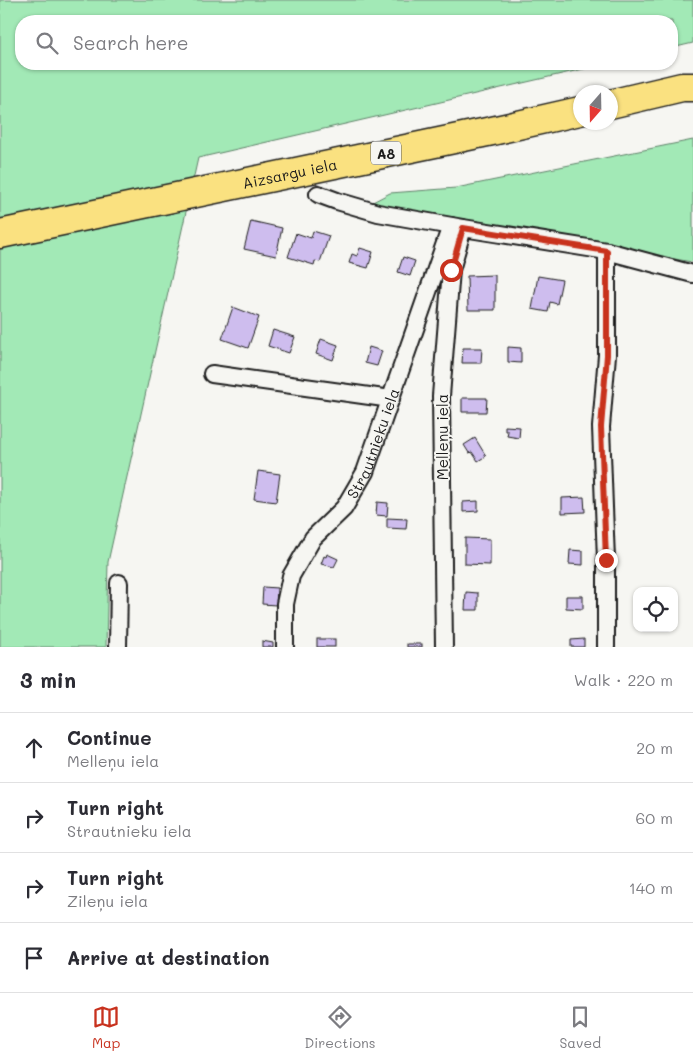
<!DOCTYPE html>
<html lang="en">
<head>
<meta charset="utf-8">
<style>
  :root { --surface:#fff; --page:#f2f2f3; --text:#2b2b33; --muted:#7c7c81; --line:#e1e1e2; --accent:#c8321e }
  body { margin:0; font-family:Mali,sans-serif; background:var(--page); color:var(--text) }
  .controls { position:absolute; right:15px; bottom:15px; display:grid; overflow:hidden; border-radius:10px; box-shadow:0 1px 4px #0004 }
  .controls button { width:45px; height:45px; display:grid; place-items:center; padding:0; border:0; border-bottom:1px solid var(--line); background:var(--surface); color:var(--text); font:25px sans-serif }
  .compass { position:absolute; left:573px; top:85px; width:45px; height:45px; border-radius:50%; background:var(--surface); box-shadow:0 1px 4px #0004; rotate:200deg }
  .stop { position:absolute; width:15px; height:15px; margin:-11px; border:4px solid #c8321e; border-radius:50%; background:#fff }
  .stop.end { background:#c8321e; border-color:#fff; box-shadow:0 1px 5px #0008 }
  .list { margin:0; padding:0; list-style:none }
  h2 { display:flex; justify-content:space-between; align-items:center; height:65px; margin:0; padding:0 20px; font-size:21px }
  h2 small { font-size:16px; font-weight:400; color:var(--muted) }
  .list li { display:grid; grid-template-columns:32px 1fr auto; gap:15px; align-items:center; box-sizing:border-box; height:70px; padding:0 20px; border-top:1px solid var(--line) }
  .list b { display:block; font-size:19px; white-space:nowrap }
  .list p { margin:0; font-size:16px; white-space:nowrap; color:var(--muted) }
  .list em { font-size:16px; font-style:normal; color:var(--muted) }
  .icon { flex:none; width:28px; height:28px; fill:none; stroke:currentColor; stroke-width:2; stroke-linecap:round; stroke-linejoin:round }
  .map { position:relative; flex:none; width:693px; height:647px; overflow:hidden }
  .search { position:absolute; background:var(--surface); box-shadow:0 1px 4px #0004; left:15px; right:15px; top:15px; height:55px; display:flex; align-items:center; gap:12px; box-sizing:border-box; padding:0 18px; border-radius:20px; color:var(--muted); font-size:19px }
  .sheet { height:345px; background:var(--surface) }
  nav { display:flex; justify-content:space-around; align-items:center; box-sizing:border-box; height:70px; border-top:1px solid var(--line); background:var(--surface); font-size:14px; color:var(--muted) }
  nav a { display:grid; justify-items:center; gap:2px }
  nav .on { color:var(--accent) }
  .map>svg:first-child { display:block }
</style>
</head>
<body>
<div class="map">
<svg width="693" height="647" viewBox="0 0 693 647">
  <rect width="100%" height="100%" fill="#f6f6f2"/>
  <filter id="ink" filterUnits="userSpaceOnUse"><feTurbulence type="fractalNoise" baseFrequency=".02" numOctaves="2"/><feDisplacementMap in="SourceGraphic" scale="10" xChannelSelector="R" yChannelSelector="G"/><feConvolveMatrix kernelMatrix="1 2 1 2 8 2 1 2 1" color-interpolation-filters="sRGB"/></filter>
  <g filter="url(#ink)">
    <g fill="#a2e9b6" stroke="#5f8269">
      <path d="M0 0H693V43L672 48V21H21V64H605L198 158 108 562 106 647H0Z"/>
      <path d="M693 140V259L692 262 367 205 390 193 456 188Z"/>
    </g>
    <g fill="#cebdee" stroke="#1c1c1c">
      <path d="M251 221 282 228 276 256 244 249Z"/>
      <path d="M313 231 329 236 320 262 315 261 314 265 288 257 296 233 311 238Z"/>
      <path d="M360 248 373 252 368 268 349 263 352 254 357 256Z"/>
      <path d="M403 257 415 261 410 276 398 272Z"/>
      <path d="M495 275V310H468L467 276Z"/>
      <path d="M538 276 562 280 557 304 550 302 548 312 532 309Z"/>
      <path d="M233 307 259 317 248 348 222 339Z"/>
      <path d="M273 330 295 337 289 353 268 346Z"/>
      <path d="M321 339 338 345 333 360 316 354Z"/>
      <path d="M369 347 382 351 377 366 365 363Z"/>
      <path d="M508 347 521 348V363L508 362Z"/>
      <path d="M463 348H482L481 363H462Z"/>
      <path d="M462 398H487L486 412H462Z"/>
      <path d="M505 426 520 427 519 438 507 436 508 431H505Z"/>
      <path d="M475 438 486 456 478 461 472 452 469 453 464 445Z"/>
      <path d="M258 471 280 474 276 502 254 499Z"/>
      <path d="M584 497 585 512 562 513V498Z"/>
      <path d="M478 501V511L463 512V502Z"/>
      <path d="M377 502 388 503 387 516 376 515Z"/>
      <path d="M387 518 407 519 406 529 387 528Z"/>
      <path d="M465 538 490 539V565L465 564Z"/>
      <path d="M570 550 583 551V565L569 564Z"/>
      <path d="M327 554 338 559 334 567 321 564 324 556 326 557Z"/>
      <path d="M263 587 277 588 276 605 262 604Z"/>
      <path d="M466 592 478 593V610H465Z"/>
      <path d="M566 596H583V609L566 608Z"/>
      <rect x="317" y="639" width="18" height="8"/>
      <path d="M584 639V647H571V640Z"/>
      <path d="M262 641 273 643V647H262Z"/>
      <rect x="407" y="644" width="15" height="3"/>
    </g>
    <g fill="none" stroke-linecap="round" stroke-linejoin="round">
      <g stroke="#1c1c1c" stroke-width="20">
        <g id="street">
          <path d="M318 194 337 201 378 213 463 228 607 251 693 274"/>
          <path d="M212 374 391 399"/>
          <path d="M118 647 119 583"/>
          <path id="s1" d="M285 647V604L291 576 313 538 344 508 365 472 451 226"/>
          <path d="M444 647 441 396 451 270 463 228"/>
          <path d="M606 647V560L601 427 607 355V251"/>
        </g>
      </g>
      <g stroke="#1c1c1c" stroke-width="31">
        <g id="highway">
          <path d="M610 104 682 87H693"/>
          <path id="s2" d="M0 234 492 131 580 111"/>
        </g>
      </g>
      <use href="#street" stroke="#f6f6f2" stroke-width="16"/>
      <use href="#highway" stroke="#fae180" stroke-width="28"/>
    </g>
  </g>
  <g fill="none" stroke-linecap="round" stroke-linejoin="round" filter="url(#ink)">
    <path stroke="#c8321e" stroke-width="6" d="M451 270 463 228 607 251V355L601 427 606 560"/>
  </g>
  <g text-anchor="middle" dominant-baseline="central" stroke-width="4" stroke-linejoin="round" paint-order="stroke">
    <rect fill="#f6f6f2" stroke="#5d5d5c" stroke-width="1" x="371" y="141.5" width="30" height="23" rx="4"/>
    <g font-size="14" font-weight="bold" fill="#1c1c1c">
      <text x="386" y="153">A8</text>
    </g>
    <g font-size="15" fill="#1c1c1c" stroke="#f6f6f2">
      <text stroke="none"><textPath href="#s2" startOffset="296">Aizsargu iela</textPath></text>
      <text transform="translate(442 437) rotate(-90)">Melleņu iela</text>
      <text stroke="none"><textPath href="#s1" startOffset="230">Strautnieku iela</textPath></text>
    </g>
  </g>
</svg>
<div class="controls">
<button><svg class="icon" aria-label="locate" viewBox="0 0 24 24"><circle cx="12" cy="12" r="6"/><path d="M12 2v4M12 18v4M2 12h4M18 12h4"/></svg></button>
</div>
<svg class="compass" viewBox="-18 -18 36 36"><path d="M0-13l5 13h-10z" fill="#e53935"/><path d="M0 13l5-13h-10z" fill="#7c7c81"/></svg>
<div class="stop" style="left:451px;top:270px"></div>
<div class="stop end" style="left:606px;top:560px"></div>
<div class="search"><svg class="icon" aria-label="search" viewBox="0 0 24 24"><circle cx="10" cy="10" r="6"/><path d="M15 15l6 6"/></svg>Search here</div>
</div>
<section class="sheet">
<h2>3 min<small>Walk · 220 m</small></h2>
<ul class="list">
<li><svg class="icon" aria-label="ahead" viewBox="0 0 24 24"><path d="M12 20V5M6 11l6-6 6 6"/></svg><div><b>Continue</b><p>Melleņu iela</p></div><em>20 m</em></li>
<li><svg class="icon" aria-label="right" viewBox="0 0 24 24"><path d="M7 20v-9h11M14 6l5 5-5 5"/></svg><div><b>Turn right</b><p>Strautnieku iela</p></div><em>60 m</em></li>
<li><svg class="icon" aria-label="right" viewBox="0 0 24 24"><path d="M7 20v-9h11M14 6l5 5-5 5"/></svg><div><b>Turn right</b><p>Zileņu iela</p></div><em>140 m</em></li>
<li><svg class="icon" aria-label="arrive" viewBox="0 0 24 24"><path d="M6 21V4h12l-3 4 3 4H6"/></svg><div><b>Arrive at destination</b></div></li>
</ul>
</section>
<nav>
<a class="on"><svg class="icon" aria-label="map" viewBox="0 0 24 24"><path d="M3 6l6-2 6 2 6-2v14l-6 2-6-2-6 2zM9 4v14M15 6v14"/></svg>Map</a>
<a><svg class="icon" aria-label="directions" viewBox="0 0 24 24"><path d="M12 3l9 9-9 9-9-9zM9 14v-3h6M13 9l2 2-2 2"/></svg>Directions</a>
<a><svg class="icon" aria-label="saved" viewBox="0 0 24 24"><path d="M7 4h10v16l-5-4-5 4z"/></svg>Saved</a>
</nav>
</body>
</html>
